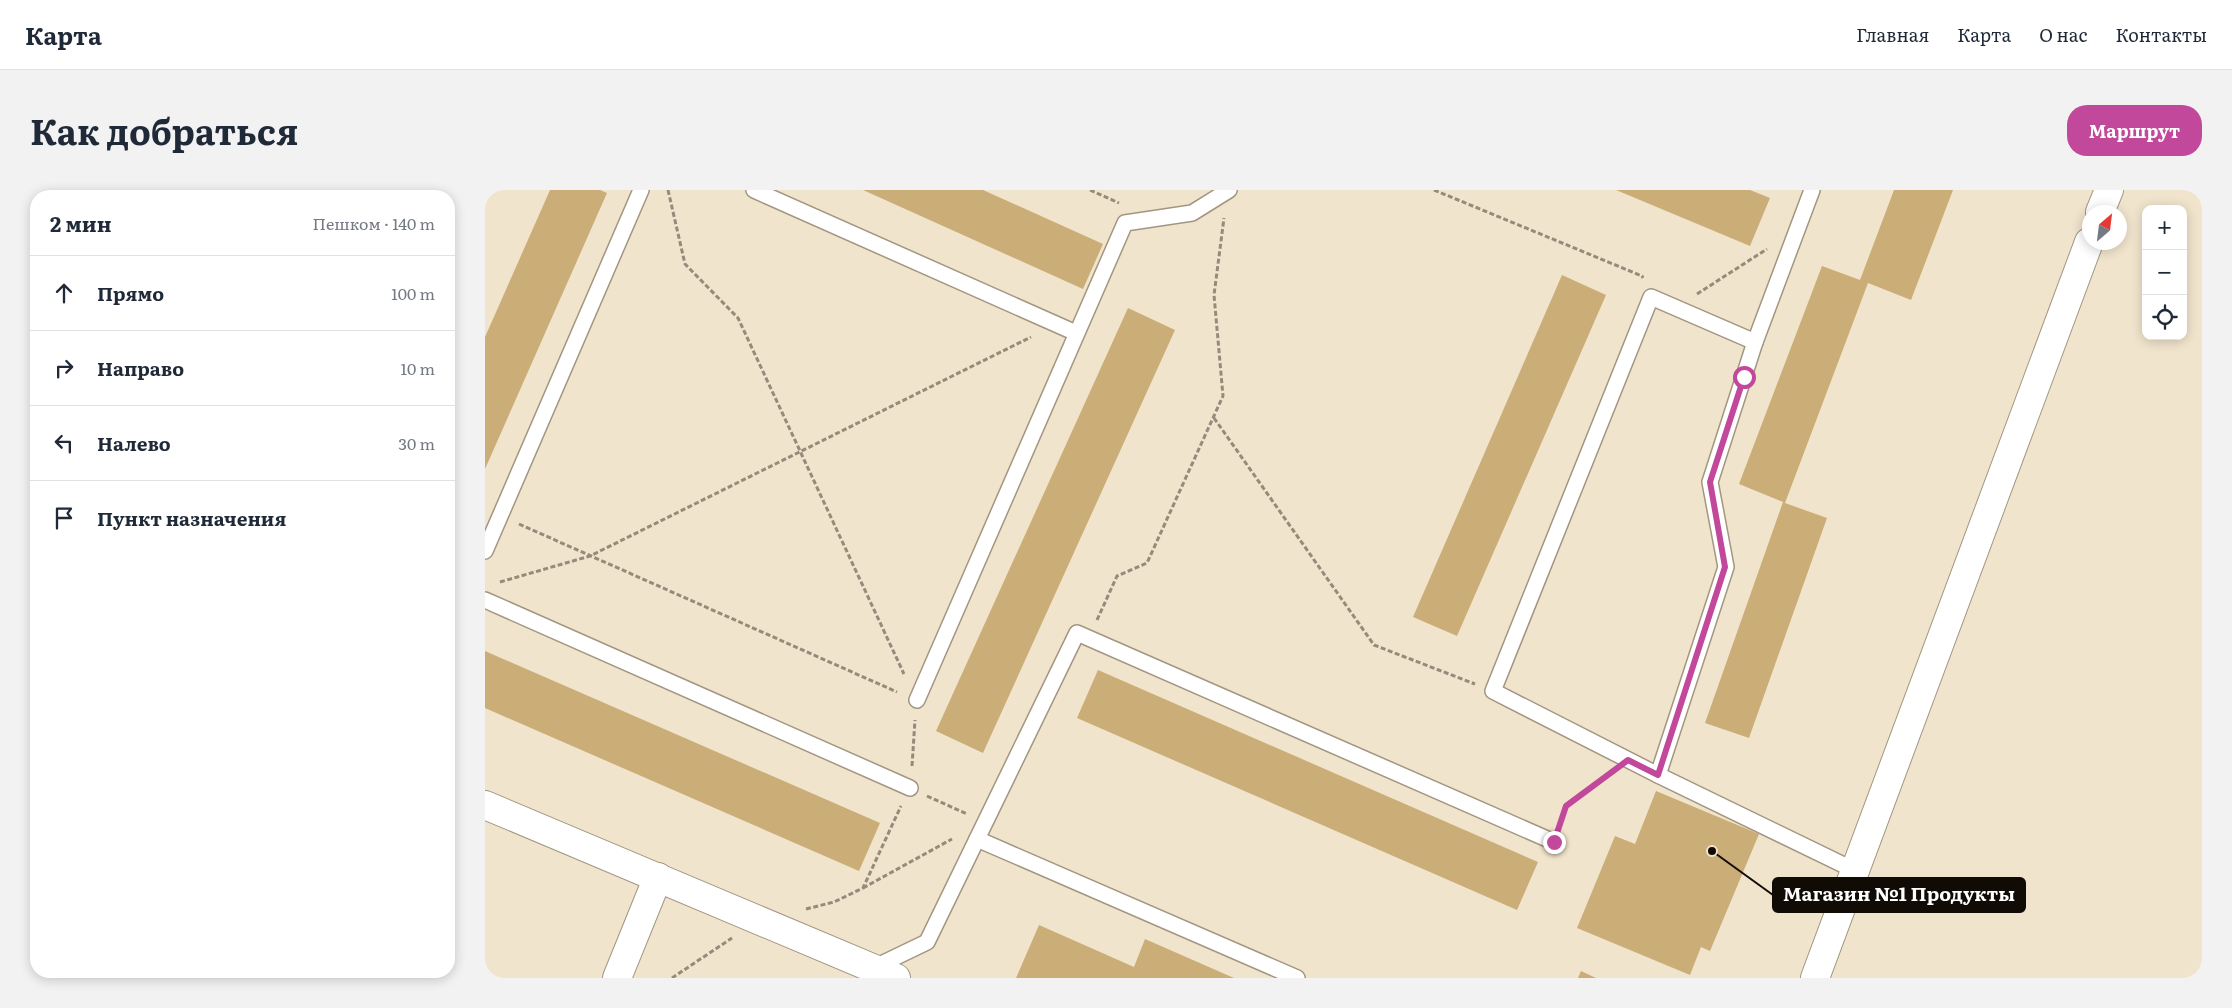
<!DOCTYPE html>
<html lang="ru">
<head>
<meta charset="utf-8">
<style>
  :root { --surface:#fff; --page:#f2f2f3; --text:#1f2937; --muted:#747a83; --line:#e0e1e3; --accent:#c2489b }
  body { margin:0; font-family:Literata,serif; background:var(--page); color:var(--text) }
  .controls { position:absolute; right:15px; top:15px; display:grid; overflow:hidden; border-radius:10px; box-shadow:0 2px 12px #0003 }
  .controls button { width:45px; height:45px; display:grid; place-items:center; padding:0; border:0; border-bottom:1px solid var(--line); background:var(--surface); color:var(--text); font:25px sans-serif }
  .compass { position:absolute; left:1597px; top:15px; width:45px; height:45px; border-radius:50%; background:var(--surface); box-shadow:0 2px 12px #0003; rotate:28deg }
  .stop { position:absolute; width:15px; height:15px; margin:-11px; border:4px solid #c2489b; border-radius:50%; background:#fff }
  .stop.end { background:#c2489b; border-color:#fff; box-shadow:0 1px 5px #0008 }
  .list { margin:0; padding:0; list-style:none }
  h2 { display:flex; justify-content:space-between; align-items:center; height:65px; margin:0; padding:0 20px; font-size:21px }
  h2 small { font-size:16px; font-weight:400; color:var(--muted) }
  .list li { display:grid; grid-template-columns:32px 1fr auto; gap:15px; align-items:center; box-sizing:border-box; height:75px; padding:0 20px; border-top:1px solid var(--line) }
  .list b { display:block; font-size:19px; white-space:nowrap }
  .list em { font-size:16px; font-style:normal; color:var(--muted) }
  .icon { flex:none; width:28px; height:28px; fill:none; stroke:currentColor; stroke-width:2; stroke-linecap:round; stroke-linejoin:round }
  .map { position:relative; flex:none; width:1717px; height:788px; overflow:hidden; border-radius:20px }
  header { display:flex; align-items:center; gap:30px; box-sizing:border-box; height:70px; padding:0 25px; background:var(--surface); border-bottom:1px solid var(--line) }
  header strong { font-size:24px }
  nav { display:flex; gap:28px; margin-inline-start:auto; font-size:18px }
  .intro { display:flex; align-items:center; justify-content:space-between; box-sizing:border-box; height:120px; padding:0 30px }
  h1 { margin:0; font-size:35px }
  .button { padding:12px 22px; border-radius:20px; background:var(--accent); color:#fff; font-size:18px; font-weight:700 }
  main { display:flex; gap:30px; padding:0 30px }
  aside { flex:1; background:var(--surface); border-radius:20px; box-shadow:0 2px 12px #0003 }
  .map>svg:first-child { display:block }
</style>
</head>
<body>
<header>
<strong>Карта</strong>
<nav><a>Главная</a><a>Карта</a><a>О нас</a><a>Контакты</a></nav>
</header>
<div class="intro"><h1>Как добраться</h1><a class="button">Маршрут</a></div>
<main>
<aside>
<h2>2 мин<small>Пешком · 140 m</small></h2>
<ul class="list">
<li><svg class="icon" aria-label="ahead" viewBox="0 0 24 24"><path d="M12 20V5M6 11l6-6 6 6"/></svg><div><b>Прямо</b></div><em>100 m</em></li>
<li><svg class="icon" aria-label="right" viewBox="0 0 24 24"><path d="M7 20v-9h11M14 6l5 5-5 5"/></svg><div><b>Направо</b></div><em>10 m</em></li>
<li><svg class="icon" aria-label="left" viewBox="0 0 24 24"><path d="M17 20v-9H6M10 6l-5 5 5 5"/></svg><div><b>Налево</b></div><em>30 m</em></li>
<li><svg class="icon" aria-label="arrive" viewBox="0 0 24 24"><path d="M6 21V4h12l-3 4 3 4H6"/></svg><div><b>Пункт назначения</b></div></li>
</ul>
</aside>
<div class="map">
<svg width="1717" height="788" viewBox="0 0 1717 788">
  <rect width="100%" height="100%" fill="#f1e4cd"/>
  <g fill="#cbad77">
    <path d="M65 0H115L122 3 0 279V147Z"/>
    <path d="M378 0H498L618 54 598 99Z"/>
    <path d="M1131 0H1265L1285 8 1265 56Z"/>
    <path d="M1409 0H1468L1426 110 1383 93 1300 313 1342 328 1264 548 1220 533 1298 312 1254 294 1337 76 1375 90Z"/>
    <path d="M1077 85 1121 105 972 446 928 427Z"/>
    <path d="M643 118 690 140 498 563 451 541Z"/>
    <path d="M0 461 395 633 374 681 0 518Z"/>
    <path d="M613 480 1053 672 1032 720 592 528Z"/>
    <path d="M1171 601 1274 644 1225 761 1216 757 1205 785 1092 738 1130 646 1150 654Z"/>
    <path d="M554 735 649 777 660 749 749 788H531Z"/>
    <path d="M1096 781 1111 788H1093Z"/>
  </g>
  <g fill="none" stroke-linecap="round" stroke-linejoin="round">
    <g stroke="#a29681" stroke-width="18">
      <g id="service">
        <path d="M269 0 591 143"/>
        <path d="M1270 152 1166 107 1008 501 1173 585 1371 681"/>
        <path d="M0 361 156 0"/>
        <path d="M0 410 425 598"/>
        <path d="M432 510 640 33 707 23 744 0"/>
        <path d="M1173 585 1241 377 1225 292 1270 152 1327 0"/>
        <path d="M492 649 812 788"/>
        <path d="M388 778 442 752 592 443 1069 652"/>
      </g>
    </g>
    <g stroke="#a29681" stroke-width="30">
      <g id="minor">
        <path d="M0 615 411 788"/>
        <path d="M132 788 173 687"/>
      </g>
    </g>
    <g stroke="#a29681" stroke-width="30">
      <g id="secondary">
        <path d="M1615 22 1624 0"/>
        <path d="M1330 788 1604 52"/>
      </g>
    </g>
    <g stroke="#958b7b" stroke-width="3" stroke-dasharray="5 2.5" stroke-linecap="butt">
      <path d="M183 0 200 74 253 128 419 484"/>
      <path d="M605 0 634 13"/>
      <path d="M949 0 1157 86 1158 88"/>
      <path d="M1212 104 1282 59"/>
      <path d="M729 228 889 455 990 494"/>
      <path d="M34 334 412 502"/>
      <path d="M15 392 105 366 546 147"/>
      <path d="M612 430 632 386 662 373 738 206 729 105 739 28"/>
      <path d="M427 576 430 530"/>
      <path d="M442 606 482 624"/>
      <path d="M1076 632 1081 616 1125 583"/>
      <path d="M378 698 467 649"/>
      <path d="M321 719 349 712 378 698 416 616"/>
      <path d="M187 788 247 748"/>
    </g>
    <use href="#service" stroke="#fff" stroke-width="15"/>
    <use href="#minor" stroke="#fff" stroke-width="28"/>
    <use href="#secondary" stroke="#fff" stroke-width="28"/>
  </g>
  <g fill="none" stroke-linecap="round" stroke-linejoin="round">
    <path stroke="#c2489b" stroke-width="6" d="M1069 652 1081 616 1143 570 1173 585 1240 377 1225 292 1259 187"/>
  </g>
  <path fill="none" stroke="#100b05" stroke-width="2" d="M1227 661L1288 705"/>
  <circle fill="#100b05" stroke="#f1e4cd" stroke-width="2" cx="1227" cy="661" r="5"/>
  <rect fill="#100b05" stroke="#100b05" stroke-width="2" x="1288" y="688" width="252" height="34" rx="5"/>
  <g font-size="19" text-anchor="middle" font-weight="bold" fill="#fff">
    <text x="1414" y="711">Магазин №1 Продукты</text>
  </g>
</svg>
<div class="controls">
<button>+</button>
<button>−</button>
<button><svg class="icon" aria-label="locate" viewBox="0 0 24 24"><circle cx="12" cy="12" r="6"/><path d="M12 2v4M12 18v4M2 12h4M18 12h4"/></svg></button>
</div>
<svg class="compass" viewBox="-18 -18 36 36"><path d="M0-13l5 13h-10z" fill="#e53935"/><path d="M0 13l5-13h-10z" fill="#747a83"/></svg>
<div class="stop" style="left:1259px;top:187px"></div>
<div class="stop end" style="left:1069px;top:652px"></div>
</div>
</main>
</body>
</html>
